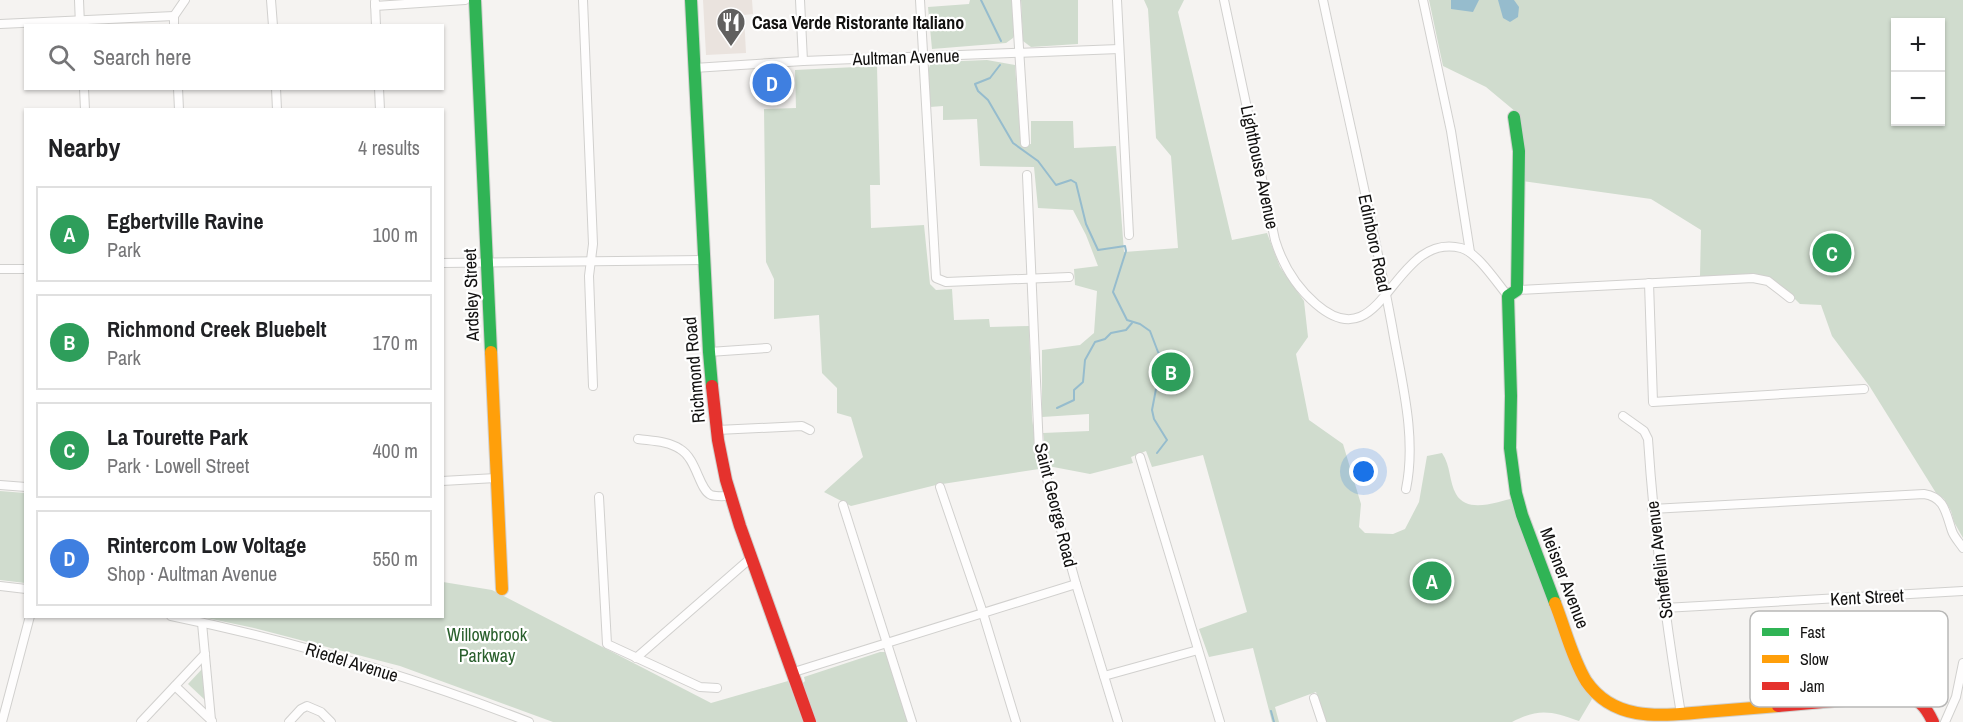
<!DOCTYPE html>
<html lang="en">
<head>
<meta charset="utf-8">
<style>
  :root { --surface:#fff; --page:#f2f2f2; --text:#202124; --muted:#757577; --line:#e0e0e0; --accent:#0f766e }
  body { margin:0; font-family:"Archivo Narrow",sans-serif; background:var(--page); color:var(--text) }
  .controls { position:absolute; right:18px; top:18px; display:grid; overflow:hidden; border-radius:0px; box-shadow:0 2px 4px #0004 }
  .controls button { width:54px; height:54px; display:grid; place-items:center; padding:0; border:0; border-bottom:2px solid var(--line); background:var(--surface); color:var(--text); font:30px sans-serif }
  .you { position:absolute; left:1364px; top:472px; width:21px; height:21px; margin:-15px; border:4px solid #fff; border-radius:50%; background:#1a73e8; box-shadow:0 0 0 9px #1a73e833 }
  .badge { display:grid; place-items:center; width:39px; height:39px; border-radius:50%; background:var(--accent); color:#fff; font-size:20px; font-weight:700 }
  .pin { position:absolute; translate:-50% -50%; border:3px solid #fff; box-shadow:0 2px 6px #0006 }
  .list { margin:0; padding:0; list-style:none }
  h2 { display:flex; justify-content:space-between; align-items:center; height:78px; margin:0; padding:0 24px; font-size:26px }
  h2 small { font-size:20px; font-weight:400; color:var(--muted) }
  .list li { display:grid; grid-template-columns:39px 1fr auto; gap:18px; align-items:center; box-sizing:border-box; height:96px; margin:0 12px 12px; padding:0 12px; border:2px solid var(--line); border-radius:0px }
  .list b { display:block; font-size:22px; white-space:nowrap }
  .list p { margin:0; font-size:20px; white-space:nowrap; color:var(--muted) }
  .list em { font-size:20px; font-style:normal; color:var(--muted) }
  .icon { flex:none; width:33px; height:33px; fill:none; stroke:currentColor; stroke-width:2; stroke-linecap:round; stroke-linejoin:round }
  .map { position:relative; flex:none; width:1963px; height:722px; overflow:hidden }
  .search { position:absolute; background:var(--surface); box-shadow:0 2px 4px #0004; left:24px; top:24px; width:420px; height:66px; display:flex; align-items:center; gap:15px; box-sizing:border-box; padding:0 21px; border-radius:0px; color:var(--muted); font-size:22px }
  .panel { position:absolute; background:var(--surface); box-shadow:0 2px 4px #0004; left:24px; top:108px; width:420px; height:510px; border-radius:0px }
  .map>svg:first-child { display:block }
</style>
</head>
<body>
<div class="map">
<svg width="1963" height="722" viewBox="0 0 1963 722">
  <rect width="100%" height="100%" fill="#f5f3f1"/>
  <path fill="#eae3de" d="M703 0H752L753 14 744 15 746 53 706 55Z"/>
  <g fill="#d0dcce" fill-rule="evenodd">
    <path d="M970 0H1013L1015 34 1013 38 1006 43 932 49 928 7 969 4Z"/>
    <path d="M1021 0H1078V44L1031 47 1023 41Z"/>
    <path d="M1144 0H1184L1178 12 1232 240 1267 233 1280 267 1304 301 1308 337 1296 354 1309 420 1343 444 1361 504 1359 527 1365 533 1393 534 1405 529 1419 502 1427 456 1442 453C1451 466 1449 482 1456 494 1467 514 1497 502 1514 498 1526 545 1542 589 1561 633 1570 655 1579 678 1592 699L1579 721C1551 711 1539 708 1512 722H1326L1316 692 1275 707 1279 722H1272L1253 648 1209 657 1199 629 1247 612 1203 455 1152 467 1146 451 1131 457 1133 463 1090 474 1048 466 1043 433 1089 431V414L1042 417V350L1080 345 1094 333 1097 291 1075 285 1074 269 1098 266 1086 235 1073 210 1038 208 1034 167 980 166 977 119 943 120V106L930 107 928 71 930 65 936 62 987 60 1015 65 1021 145 1031 144V121H1073L1074 148 1116 146 1124 252 1178 248 1171 156 1156 138 1148 9Z"/>
    <path d="M1429 0H1963V538L1954 522 1951 511 1944 499 1936 493 1870 387 1832 336 1821 305 1800 304 1793 297 1758 276H1700L1701 230 1651 199 1523 181 1516 112 1486 87 1443 66ZM1896 22H1940V122H1896Z"/>
    <path d="M877 66 880 185H870L871 228 924 225 930 284 936 290 952 289 954 320 989 319 990 327 1029 326 1032 418 1039 469 936 485 851 506 824 492 863 457 851 417 837 413V388L822 373 819 315 774 319V279L766 262 764 109 796 108 795 70Z"/>
    <path d="M0 491 25 493V583L0 580Z"/>
    <path d="M443 582 492 590 711 703 788 681 803 722H553L400 666 254 628 202 617 442 616Z"/>
    <path d="M880 652H886L909 722H817L803 683 805 681 804 677Z"/>
    <path d="M203 668 205 700 188 684Z"/>
  </g>
  <g fill="#96bccd">
    <path d="M1451 0H1479L1473 12 1451 9Z"/>
    <path d="M1498 0H1514L1519 7 1518 17 1510 22 1503 18Z"/>
  </g>
  <g fill="none" stroke-linecap="round" stroke-linejoin="round">
    <g stroke="#96bccd" stroke-width="2">
      <path d="M981 0 1001 41"/>
      <path d="M1000 65 990 78 975 84 978 91 988 100 1013 143 1038 161 1056 185 1071 180 1076 183 1086 224 1098 250 1125 246 1126 251 1113 292 1127 320 1140 324 1150 331 1158 352 1167 361V374L1156 389 1152 410 1154 419 1167 440 1157 453"/>
      <path d="M1057 408 1074 400V390L1083 382 1085 360 1095 342 1105 339 1111 333 1126 330 1132 323"/>
      <path d="M1271 711 1274 722"/>
    </g>
    <g stroke="#d1d0ce" stroke-width="10">
      <g id="street">
        <path d="M79 0 80 25"/>
        <path d="M271 0 273 26"/>
        <path d="M583 0 593 244 589 276 593 386"/>
        <path d="M800 0 803 61"/>
        <path d="M920 0 936 278 946 282 1069 277"/>
        <path d="M1016 0 1025 143"/>
        <path d="M1117 0 1129 235"/>
        <path d="M1224 0 1275 240C1283 266 1295 286 1316 304 1384 363 1392 231 1461 248 1477 252 1497 283 1508 296"/>
        <path d="M1323 0C1346 109 1372 217 1392 326 1401 379 1417 436 1406 489"/>
        <path d="M1423 0 1451 131 1470 252"/>
        <path d="M375 2 376 26"/>
        <path d="M375 6 465 0"/>
        <path d="M0 24 174 16"/>
        <path d="M174 26V16L185 0"/>
        <path d="M694 68 803 61 1119 49"/>
        <path d="M84 88 85 110"/>
        <path d="M178 88 179 110"/>
        <path d="M276 88 277 110"/>
        <path d="M379 88 380 110"/>
        <path d="M1027 175 1039 450 1076 584 1118 722"/>
        <path d="M442 263 704 260"/>
        <path d="M0 269H26"/>
        <path d="M1649 283 1653 402 1864 389"/>
        <path d="M1517 290 1753 278 1768 281 1790 298"/>
        <path d="M709 352 767 348"/>
        <path d="M1623 416 1644 431 1648 439C1654 532 1666 623 1681 714"/>
        <path d="M717 430 802 426 810 430"/>
        <path d="M638 439C652 441 668 441 680 449 697 459 699 490 711 495 717 497 724 496 730 496"/>
        <path d="M1140 457 1220 722"/>
        <path d="M442 481 496 478"/>
        <path d="M0 485 26 487"/>
        <path d="M940 487 983 613 1016 722"/>
        <path d="M599 497 607 644 700 687 717 688"/>
        <path d="M843 505 912 722"/>
        <path d="M1652 509 1924 494C1945 497 1946 514 1952 531 1954 537 1959 542 1963 548"/>
        <path d="M0 586 26 589"/>
        <path d="M1664 608 1963 591"/>
        <path d="M171 616C294 641 413 677 529 722"/>
        <path d="M202 623 211 720"/>
        <path d="M636 658 752 557"/>
        <path d="M794 672 1076 584"/>
        <path d="M1104 676 1198 650"/>
        <path d="M175 686 212 721"/>
        <path d="M1314 698 1322 722"/>
        <path d="M2 722 30 616"/>
        <path d="M141 722 205 654"/>
        <path d="M289 722 301 709 307 706 321 712 331 722"/>
        <path d="M1945 722 1956 697 1963 663"/>
      </g>
    </g>
    <g stroke="#d1d0ce" stroke-width="14">
      <g id="fast">
        <path d="M475 0 491 352"/>
        <path d="M691 0 709 352 712 386"/>
        <path d="M1514 117 1519 151 1517 290 1508 296 1511 396 1510 448 1516 493 1522 515 1555 603"/>
      </g>
    </g>
    <g stroke="#d1d0ce" stroke-width="14">
      <g id="slow">
        <path d="M491 352 502 589"/>
        <path d="M1555 603C1565 628 1572 658 1586 681 1614 722 1660 716 1704 712 1728 710 1753 708 1778 706"/>
      </g>
    </g>
    <g stroke="#d1d0ce" stroke-width="14">
      <g id="jam">
        <path d="M712 386 718 440 726 480 740 526 810 722"/>
        <path d="M1778 706 1901 695C1918 697 1926 707 1933 722"/>
      </g>
    </g>
    <use href="#street" stroke="#fefdfd" stroke-width="8"/>
    <use href="#fast" stroke="#30b455" stroke-width="12"/>
    <use href="#slow" stroke="#ff9f0a" stroke-width="12"/>
    <use href="#jam" stroke="#e5322d" stroke-width="12"/>
  </g>
  <defs>
    <g id="restaurant-pin" transform="scale(1.5)"><path d="M0 17L-7.5 6A9.5 9.5 0 1 1 7.5 6Z" fill="#61605f" stroke="#fff"/><path d="M-5-6h1v4h1v-4h1v4h1v-4h1v5L-1.5 .5V6h-2V.5L-5-1ZM5-6V6H3V1.5H1.5Q1.5-4 5-6Z" fill="#fff"/></g>
  </defs>
  <g fill-rule="evenodd">
    <use href="#restaurant-pin" x="731" y="22"/>
  </g>
  <g text-anchor="middle" dominant-baseline="central" stroke-width="4.5" stroke-linejoin="round" paint-order="stroke">
    <g font-size="18" font-weight="bold" fill="#121110" stroke="#fff" text-anchor="start">
      <text x="752" y="22">Casa Verde Ristorante Italiano</text>
    </g>
    <g font-size="18" fill="#121110" stroke="#fff">
      <text transform="translate(906 57) rotate(-2)">Aultman Avenue</text>
      <text transform="translate(1260 167) rotate(78)">Lighthouse Avenue</text>
      <text transform="translate(1375 243) rotate(78)">Edinboro Road</text>
      <text transform="translate(471 295) rotate(-92)">Ardsley Street</text>
      <text transform="translate(694 370) rotate(-95)">Richmond Road</text>
      <text transform="translate(1056 505) rotate(76)">Saint George Road</text>
      <text transform="translate(1659 560) rotate(-97)">Scheffelin Avenue</text>
      <text transform="translate(1565 578) rotate(69)">Meisner Avenue</text>
      <text transform="translate(1867 597) rotate(-3)">Kent Street</text>
      <text transform="translate(352 662) rotate(17)">Riedel Avenue</text>
    </g>
    <g font-size="18" fill="#295f2c" stroke="#fff">
      <text x="487" y="634">Willowbrook<tspan x="487" dy="21">Parkway</tspan></text>
    </g>
  </g>
  <rect x="1750" y="611" width="198" height="96" rx="9" fill="#fff" stroke="#b8b8b7" stroke-width="1.5"/>
  <rect x="1762" y="628" width="27" height="8" fill="#30b455"/>
  <rect x="1762" y="655" width="27" height="8" fill="#ff9f0a"/>
  <rect x="1762" y="682" width="27" height="8" fill="#e5322d"/>
  <g font-size="16" fill="#121110">
    <text x="1800" y="638">Fast</text>
    <text x="1800" y="665">Slow</text>
    <text x="1800" y="692">Jam</text>
  </g>
</svg>
<div class="controls">
<button>+</button>
<button>−</button>
</div>
<div class="you"></div>
<div class="pin badge" style="left:1432px;top:581px;background:#2e9e5b">A</div>
<div class="pin badge" style="left:1171px;top:372px;background:#2e9e5b">B</div>
<div class="pin badge" style="left:1832px;top:253px;background:#2e9e5b">C</div>
<div class="pin badge" style="left:772px;top:83px;background:#3f7fe0">D</div>
<div class="search"><svg class="icon" aria-label="search" viewBox="0 0 24 24"><circle cx="10" cy="10" r="6"/><path d="M15 15l6 6"/></svg>Search here</div>
<section class="panel">
<h2>Nearby<small>4 results</small></h2>
<ul class="list">
<li><span class="badge" style="background:#2e9e5b">A</span><div><b>Egbertville Ravine</b><p>Park</p></div><em>100 m</em></li>
<li><span class="badge" style="background:#2e9e5b">B</span><div><b>Richmond Creek Bluebelt</b><p>Park</p></div><em>170 m</em></li>
<li><span class="badge" style="background:#2e9e5b">C</span><div><b>La Tourette Park</b><p>Park · Lowell Street</p></div><em>400 m</em></li>
<li><span class="badge" style="background:#3f7fe0">D</span><div><b>Rintercom Low Voltage</b><p>Shop · Aultman Avenue</p></div><em>550 m</em></li>
</ul>
</section>
</div>
</body>
</html>
